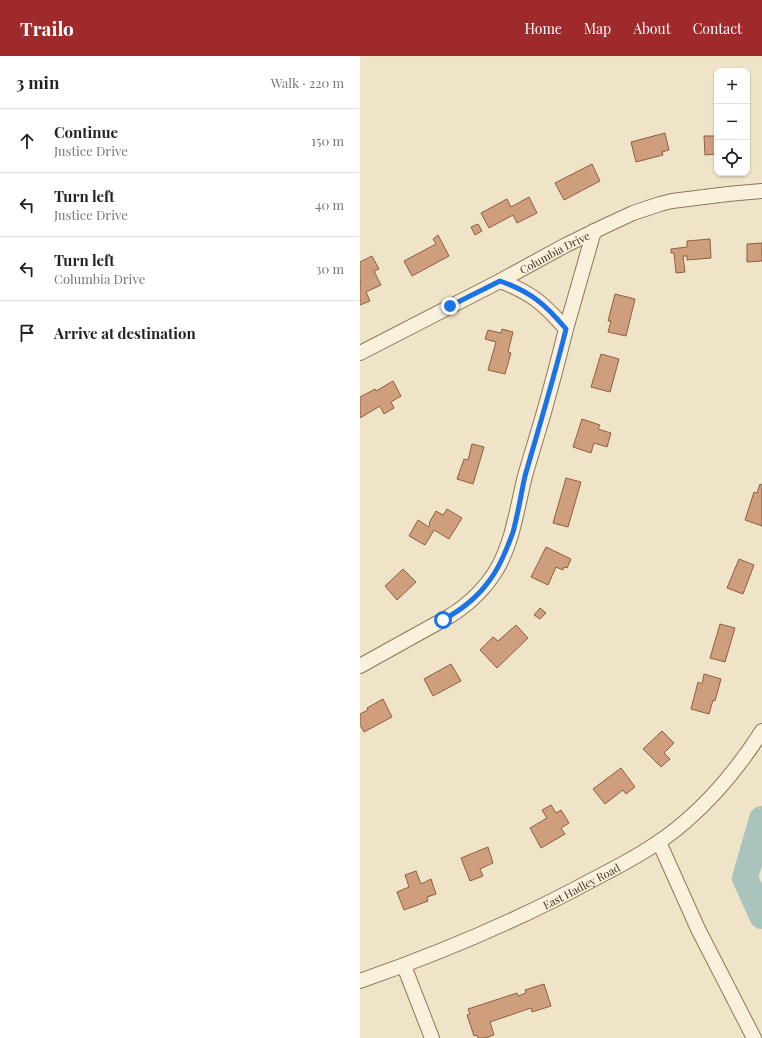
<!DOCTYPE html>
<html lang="en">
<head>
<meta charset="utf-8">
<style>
  :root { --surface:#fff; --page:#f2f2f2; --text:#222; --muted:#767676; --line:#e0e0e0; --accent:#9e2a2b }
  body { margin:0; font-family:"Playfair Display",serif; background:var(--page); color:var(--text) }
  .controls { position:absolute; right:12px; top:12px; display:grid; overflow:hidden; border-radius:8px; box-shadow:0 1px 3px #0004 }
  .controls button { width:36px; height:36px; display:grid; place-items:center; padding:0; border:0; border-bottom:1px solid var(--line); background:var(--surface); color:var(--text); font:20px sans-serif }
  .stop { position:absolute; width:12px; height:12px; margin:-9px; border:3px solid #1a73e8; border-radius:50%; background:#fff }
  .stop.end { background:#1a73e8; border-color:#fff; box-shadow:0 1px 4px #0008 }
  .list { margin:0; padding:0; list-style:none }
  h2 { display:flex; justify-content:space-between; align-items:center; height:52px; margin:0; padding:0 16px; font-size:17px }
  h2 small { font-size:13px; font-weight:400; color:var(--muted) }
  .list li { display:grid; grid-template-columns:26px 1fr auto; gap:12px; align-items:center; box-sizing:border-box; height:64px; padding:0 16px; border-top:1px solid var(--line) }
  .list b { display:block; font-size:15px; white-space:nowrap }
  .list p { margin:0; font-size:13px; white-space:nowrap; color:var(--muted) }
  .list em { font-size:13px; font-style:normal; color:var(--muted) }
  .icon { flex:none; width:22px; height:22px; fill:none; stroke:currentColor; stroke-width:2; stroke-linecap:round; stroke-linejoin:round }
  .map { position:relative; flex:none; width:402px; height:982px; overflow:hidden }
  header { display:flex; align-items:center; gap:24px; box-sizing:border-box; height:56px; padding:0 20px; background:var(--accent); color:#fff }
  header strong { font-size:19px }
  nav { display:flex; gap:22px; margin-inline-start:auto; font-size:14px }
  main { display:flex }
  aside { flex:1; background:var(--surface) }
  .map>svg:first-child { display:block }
</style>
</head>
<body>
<header>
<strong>Trailo</strong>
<nav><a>Home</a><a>Map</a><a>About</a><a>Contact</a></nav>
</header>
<main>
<aside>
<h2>3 min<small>Walk · 220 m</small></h2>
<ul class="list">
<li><svg class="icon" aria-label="ahead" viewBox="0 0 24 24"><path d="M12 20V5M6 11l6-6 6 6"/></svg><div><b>Continue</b><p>Justice Drive</p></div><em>150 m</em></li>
<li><svg class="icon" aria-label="left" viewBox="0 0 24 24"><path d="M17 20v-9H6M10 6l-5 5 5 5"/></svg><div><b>Turn left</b><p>Justice Drive</p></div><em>40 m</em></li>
<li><svg class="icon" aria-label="left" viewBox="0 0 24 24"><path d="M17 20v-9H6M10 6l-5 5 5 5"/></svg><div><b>Turn left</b><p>Columbia Drive</p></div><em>30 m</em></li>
<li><svg class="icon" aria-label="arrive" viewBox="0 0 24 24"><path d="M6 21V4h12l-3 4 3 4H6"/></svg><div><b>Arrive at destination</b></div></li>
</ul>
</aside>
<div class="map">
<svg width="402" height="982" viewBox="0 0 402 982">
  <rect width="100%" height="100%" fill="#f0e4c8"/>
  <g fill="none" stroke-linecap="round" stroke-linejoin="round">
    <path stroke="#a9c4bc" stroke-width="26" d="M402 763 385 822 402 860"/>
  </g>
  <g fill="#cf9f7d" stroke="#8d5f41">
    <path d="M305 77 309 94 302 96 303 99 276 106 271 86Z"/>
    <path d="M344 80H357V98L345 99Z"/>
    <path d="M232 108 240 125 204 144 195 127Z"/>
    <path d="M169 141 177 157 157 167 153 159 129 172 121 157 147 143 151 151Z"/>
    <path d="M118 168 122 175 115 179 111 171Z"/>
    <path d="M78 179 89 200 52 220 44 205 76 188 73 183Z"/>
    <path d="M350 183 351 202 327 204V200H323L325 216 316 217 314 197H311V193L327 191V185Z"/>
    <path d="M402 187V205L387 206V188Z"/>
    <path d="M12 200 19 213 14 215 21 229 6 236 10 245 0 249V228L1 227 0 224V206Z"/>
    <path d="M255 238 275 243 266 280 248 276 251 265H248Z"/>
    <path d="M142 273 153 276 148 296 151 297 145 318 128 314 136 286 125 283 128 274 141 277Z"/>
    <path d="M241 298 259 303 250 336 231 331Z"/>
    <path d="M33 325 41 340 31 346 34 352 24 358 20 350 0 362V341L15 333 16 335Z"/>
    <path d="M222 363 240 369 238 373 251 377 247 391 234 387 231 397 213 391Z"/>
    <path d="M112 388 124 391 113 428 97 423 104 403 108 404Z"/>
    <path d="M206 422 221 426 208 471 193 467Z"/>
    <path d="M400 428 402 429V470L385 464 394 436 397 437Z"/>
    <path d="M87 453 102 462 89 483 74 474 65 489 49 480 58 464 69 471 70 468 69 467 76 455 83 459Z"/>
    <path d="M186 491 211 503 207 512 204 511 203 514 196 511 188 529 171 521Z"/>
    <path d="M379 503 394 509 383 538 367 532Z"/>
    <path d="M43 513 56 526 37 544 25 530Z"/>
    <path d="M180 552 186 557 180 563 174 559Z"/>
    <path d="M360 568 375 572 365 606 350 602Z"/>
    <path d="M156 569 168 582 137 612 120 594 133 581 138 585Z"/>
    <path d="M91 608 101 625 73 640 64 623Z"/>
    <path d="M344 618 361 623 355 645 353 644 349 658 331 653 338 626 342 628Z"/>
    <path d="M23 643 32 661 4 676 0 669V658L8 654 7 652Z"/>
    <path d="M302 675 314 687 304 697 310 703 301 711 283 693Z"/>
    <path d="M261 712 275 731 266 738 263 734 245 748 233 733Z"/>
    <path d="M191 749 196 757 201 754 209 767 201 772 205 778 181 792 170 772 187 762 182 754Z"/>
    <path d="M128 791 133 807 120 813 123 820 110 825 101 802Z"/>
    <path d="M56 815 61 828 71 823 76 838 67 841 68 845 44 854 37 836 49 831 45 819Z"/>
    <path d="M184 928 191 950 172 956 171 952 130 966 134 979 125 982H118L117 979 114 980 107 959 110 958 108 953 157 937 158 940 166 937 165 934Z"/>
  </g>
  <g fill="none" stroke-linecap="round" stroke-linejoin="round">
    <g stroke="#8d765c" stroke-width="16">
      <g id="minor">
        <path d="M206 273 234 175"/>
        <path id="s1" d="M0 297 140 225 206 189 245 170 273 157 300 148 312 145 368 138 402 135"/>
        <path d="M0 610 90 560C109 548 125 533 137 513 153 485 157 452 165 420 171 399 178 377 184 356 192 328 199 301 206 273 184 248 172 237 140 225"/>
        <path d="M299 786 338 873 394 982"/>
        <path d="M44 910 72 982"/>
        <path id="s2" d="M0 925C80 897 159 864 234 823 265 807 299 789 326 765 356 739 381 708 402 675"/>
      </g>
    </g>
    <use href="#minor" stroke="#faf1dc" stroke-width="14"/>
  </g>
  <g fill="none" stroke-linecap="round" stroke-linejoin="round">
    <path stroke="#1a73e8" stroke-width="5" d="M83 564C101 554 117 542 129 525 140 511 147 493 153 476 158 458 161 438 165 420 179 371 194 322 206 273 185 248 171 236 140 225L90 250"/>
  </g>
  <g text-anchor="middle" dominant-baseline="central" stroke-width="3" stroke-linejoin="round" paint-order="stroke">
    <g font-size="11" fill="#3d2e20" stroke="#f7eed8">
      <text stroke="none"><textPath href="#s1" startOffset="219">Columbia Drive</textPath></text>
      <text stroke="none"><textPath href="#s2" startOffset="241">East Hadley Road</textPath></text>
    </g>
  </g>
</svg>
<div class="controls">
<button>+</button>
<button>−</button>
<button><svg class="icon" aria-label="locate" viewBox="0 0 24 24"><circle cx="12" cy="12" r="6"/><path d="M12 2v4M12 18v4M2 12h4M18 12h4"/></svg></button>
</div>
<div class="stop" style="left:83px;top:564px"></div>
<div class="stop end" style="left:90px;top:250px"></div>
</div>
</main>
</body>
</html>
